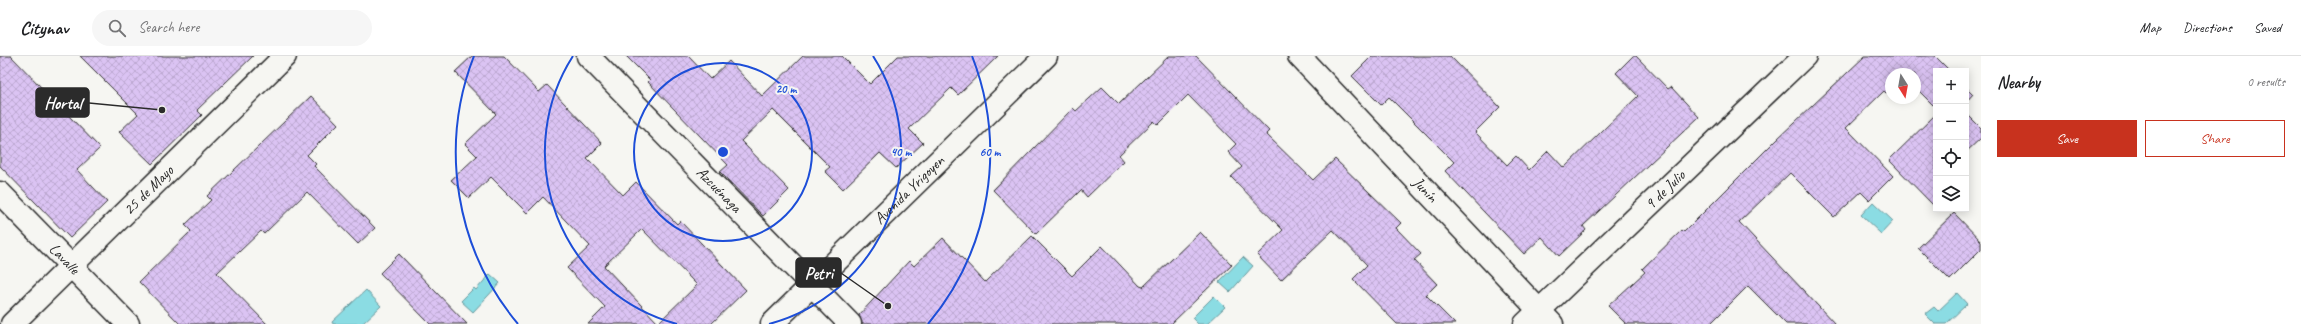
<!DOCTYPE html>
<html lang="en">
<head>
<meta charset="utf-8">
<style>
  :root { --surface:#fff; --page:#f6f6f6; --text:#202124; --muted:#757577; --line:#e0e0e0; --accent:#c8321e }
  body { margin:0; font-family:Caveat,sans-serif; background:var(--page); color:var(--text) }
  .controls { position:absolute; right:12px; top:12px; display:grid; overflow:hidden; border-radius:0px; box-shadow:0 2px 10px #0003 }
  .controls button { width:36px; height:36px; display:grid; place-items:center; padding:0; border:0; border-bottom:1px solid var(--line); background:var(--surface); color:var(--text); font:20px sans-serif }
  .compass { position:absolute; left:1885px; top:12px; width:36px; height:36px; border-radius:50%; background:var(--surface); box-shadow:0 2px 10px #0003; rotate:169deg }
  .list { margin:0; padding:0; list-style:none }
  h2 { display:flex; justify-content:space-between; align-items:center; height:52px; margin:0; padding:0 16px; font-size:17px }
  h2 small { font-size:13px; font-weight:400; color:var(--muted) }
  .actions { display:flex; gap:8px; padding:12px 16px }
  .actions a { flex:1; padding:9px 0; border:1px solid var(--accent); border-radius:0px; text-align:center; font-size:14px; color:var(--accent) }
  .actions .main { background:var(--accent); color:#fff }
  .icon { flex:none; width:22px; height:22px; fill:none; stroke:currentColor; stroke-width:2; stroke-linecap:round; stroke-linejoin:round }
  .map { position:relative; flex:none; width:1981px; height:268px; overflow:hidden }
  header { display:flex; align-items:center; gap:24px; box-sizing:border-box; height:56px; padding:0 20px; background:var(--surface); border-bottom:1px solid var(--line) }
  header strong { font-size:19px }
  nav { display:flex; gap:22px; margin-inline-start:auto; font-size:14px }
  .search { width:280px; height:36px; background:var(--page); display:flex; align-items:center; gap:10px; box-sizing:border-box; padding:0 14px; border-radius:22px; color:var(--muted); font-size:15px }
  main { display:flex }
  aside { flex:1; background:var(--surface) }
  .map>svg:first-child { display:block }
</style>
</head>
<body>
<header>
<strong>Citynav</strong>
<div class="search"><svg class="icon" aria-label="search" viewBox="0 0 24 24"><circle cx="10" cy="10" r="6"/><path d="M15 15l6 6"/></svg>Search here</div>
<nav><a>Map</a><a>Directions</a><a>Saved</a></nav>
</header>
<main>
<div class="map">
<svg width="1981" height="268" viewBox="0 0 1981 268">
  <defs>
    <pattern id="building-cross-hatch" width="8" height="8" patternUnits="userSpaceOnUse"><rect width="8" height="8" fill="#dbc3f3"/><path d="M0 0l8 8M0 8l8-8" fill="none" stroke="#bca8d0"/></pattern>
  </defs>
  <rect width="100%" height="100%" fill="#f6f6f2"/>
  <filter id="ink" filterUnits="userSpaceOnUse"><feTurbulence type="fractalNoise" baseFrequency=".025" numOctaves="2"/><feDisplacementMap in="SourceGraphic" scale="8" xChannelSelector="R" yChannelSelector="G"/><feConvolveMatrix kernelMatrix="1 2 1 2 8 2 1 2 1" color-interpolation-filters="sRGB"/></filter>
  <g filter="url(#ink)">
    <g fill="#8bdce3" stroke="#659599">
      <path d="M1873 146 1893 165 1881 178 1861 159Z"/>
      <path d="M1243 201 1253 210 1230 236 1219 226Z"/>
      <path d="M490 218 500 227 473 256 461 245 474 232 476 234Z"/>
      <path d="M366 234 381 250 362 268H333L332 266Z"/>
      <path d="M1957 237 1967 248 1946 268H1935L1925 258 1934 251 1938 255Z"/>
      <path d="M1214 240 1225 251 1207 268H1198L1192 262Z"/>
    </g>
    <g fill="url(#building-cross-hatch)" stroke="#2b2b2b" fill-rule="evenodd">
      <path d="M0 0H11L100 92 77 114 107 146 70 182 0 110Z"/>
      <path d="M80 0H253L197 54 202 59 152 108 119 76 138 58Z"/>
      <path d="M472 0H504L539 36 547 29 602 87 587 102 623 139 636 126 677 168 680 165 746 234 711 268H588L605 251 567 212 590 190 543 141 527 157 491 121 469 142 451 124 477 100 465 88 496 58 455 16ZM642 173 697 229 658 267 604 210Z"/>
      <path d="M626 0H688L710 23 729 5 762 40 803 0H842L870 28 898 0H998L958 39 951 32 909 73 923 87 896 112 880 97 843 133 825 115 830 111 773 54 741 85 789 134 763 160 720 116 728 109 648 26 650 24Z"/>
      <path d="M1169 0H1196L1269 75 1266 78 1313 124 1335 103 1401 167 1396 172 1421 198 1414 204 1437 228 1426 239 1455 268H1397L1353 223 1367 209 1333 174 1281 224 1257 199 1283 174 1231 121 1242 111 1228 96 1236 88 1188 39 1158 69 1154 65 1119 99 1124 105 1087 141 1081 134 1036 178 993 134 1073 52 1076 55 1102 31 1119 48Z"/>
      <path d="M1372 0H1450L1500 51 1475 76 1507 109 1516 100 1529 114 1548 95 1564 112 1638 40 1616 17 1633 0H1636L1668 33 1671 31 1699 61 1583 170 1586 174 1559 200 1542 181 1524 198 1445 115 1454 106 1389 41 1381 49 1352 20Z"/>
      <path d="M1865 0H1935L1950 15H1936V52L1915 31V18H1891V32L1886 37 1884 35 1846 72 1893 120 1869 144 1861 136 1834 161 1790 117 1739 166 1835 268H1786L1748 230 1710 268H1626L1608 250 1645 216 1642 213 1682 174 1684 176 1777 83Z"/>
      <path d="M1966 31 1973 38 1966 46Z"/>
      <path d="M311 40 338 68 307 99 316 108 314 110 375 172 358 188 307 136 264 178 261 175 217 217 267 268H180L139 226 191 175 185 169 211 144 207 140Z"/>
      <path d="M1966 57 1981 72V82L1966 96Z"/>
      <path d="M1936 58V152L1889 104Z"/>
      <path d="M1954 157 1981 185V193L1950 224 1918 192Z"/>
      <path d="M1200 176 1232 209 1171 268H862L859 259 909 205 914 210 943 182 985 226 1032 180 1072 220 1102 190 1140 230 1143 231Z"/>
      <path d="M399 198 467 268H430L380 217Z"/>
    </g>
    <g fill="none" stroke-linecap="round" stroke-linejoin="round">
      <g stroke="#2b2b2b" stroke-width="25">
        <g id="minor">
          <path id="s1" d="M588 0 850 268"/>
          <path id="s2" d="M1299 0 1552 268"/>
          <path id="s3" d="M0 137 128 268"/>
          <path id="s4" d="M12 268 285 0"/>
          <path id="s5" d="M1525 268 1805 0"/>
        </g>
      </g>
      <g stroke="#2b2b2b" stroke-width="25">
        <g id="secondary">
          <path id="s6" d="M772 268 1046 0"/>
        </g>
      </g>
      <use href="#minor" stroke="#f6f6f2" stroke-width="22"/>
      <use href="#secondary" stroke="#f6f6f2" stroke-width="22"/>
    </g>
  </g>
  <g fill="none" stroke="#1d4ed8" stroke-width="2">
    <circle cx="723" cy="96" r="89"/>
    <path d="M677 268A178 178 0 0 1 573 0M873 0A178 178 0 0 1 769 268"/>
    <path d="M518 268A267 267 0 0 1 474 0M972 0A267 267 0 0 1 928 268"/>
  </g>
  <g text-anchor="middle" dominant-baseline="central" stroke-width="4" stroke-linejoin="round" paint-order="stroke">
    <g font-size="16" fill="#2b2b2b" stroke="#f6f6f2">
      <text stroke="none"><textPath href="#s4" startOffset="191">25 de Mayo</textPath></text>
      <text stroke="none"><textPath href="#s1" startOffset="187">Azcuénaga</textPath></text>
      <text stroke="none"><textPath href="#s6" startOffset="192">Avenida Yrigoyen</textPath></text>
      <text stroke="none"><textPath href="#s2" startOffset="184">Junín</textPath></text>
      <text stroke="none"><textPath href="#s5" startOffset="194">9 de Julio</textPath></text>
      <text stroke="none"><textPath href="#s3" startOffset="92">Lavalle</textPath></text>
    </g>
  </g>
  <circle cx="723" cy="96" r="6" fill="#1d4ed8" stroke="#f6f6f2" stroke-width="2"/>
  <g font-size="12" text-anchor="middle" font-weight="bold" fill="#1d4ed8" stroke="#f6f6f2" stroke-width="4" stroke-linejoin="round" paint-order="stroke">
    <text x="786" y="37">20 m</text>
    <text x="901" y="100">40 m</text>
    <text x="990" y="100">60 m</text>
  </g>
  <path fill="none" stroke="#2b2b2b" stroke-width="1.5" d="M162 54L89 47M888 250L841 217"/>
  <g fill="#2b2b2b" stroke="#f6f6f2" stroke-width="1.5">
    <circle cx="162" cy="54" r="4"/>
    <circle cx="888" cy="250" r="4"/>
  </g>
  <g fill="#2b2b2b" stroke="#2b2b2b" stroke-width="1.5">
    <rect x="36" y="32" width="53" height="29" rx="4"/>
    <rect x="796" y="202" width="45" height="29" rx="4"/>
  </g>
  <g font-size="17" text-anchor="middle" font-weight="bold" fill="#fff">
    <text x="63" y="53">Hortal</text>
    <text x="819" y="223">Petri</text>
  </g>
</svg>
<div class="controls">
<button>+</button>
<button>−</button>
<button><svg class="icon" aria-label="locate" viewBox="0 0 24 24"><circle cx="12" cy="12" r="6"/><path d="M12 2v4M12 18v4M2 12h4M18 12h4"/></svg></button>
<button><svg class="icon" aria-label="layers" viewBox="0 0 24 24"><path d="M12 4l9 5-9 5-9-5zM3 14l9 5 9-5"/></svg></button>
</div>
<svg class="compass" viewBox="-18 -18 36 36"><path d="M0-13l5 13h-10z" fill="#e53935"/><path d="M0 13l5-13h-10z" fill="#757577"/></svg>
</div>
<aside>
<h2>Nearby<small>0 results</small></h2>
<ul class="list">
</ul>
<div class="actions"><a class="main">Save</a><a>Share</a></div>
</aside>
</main>
</body>
</html>
